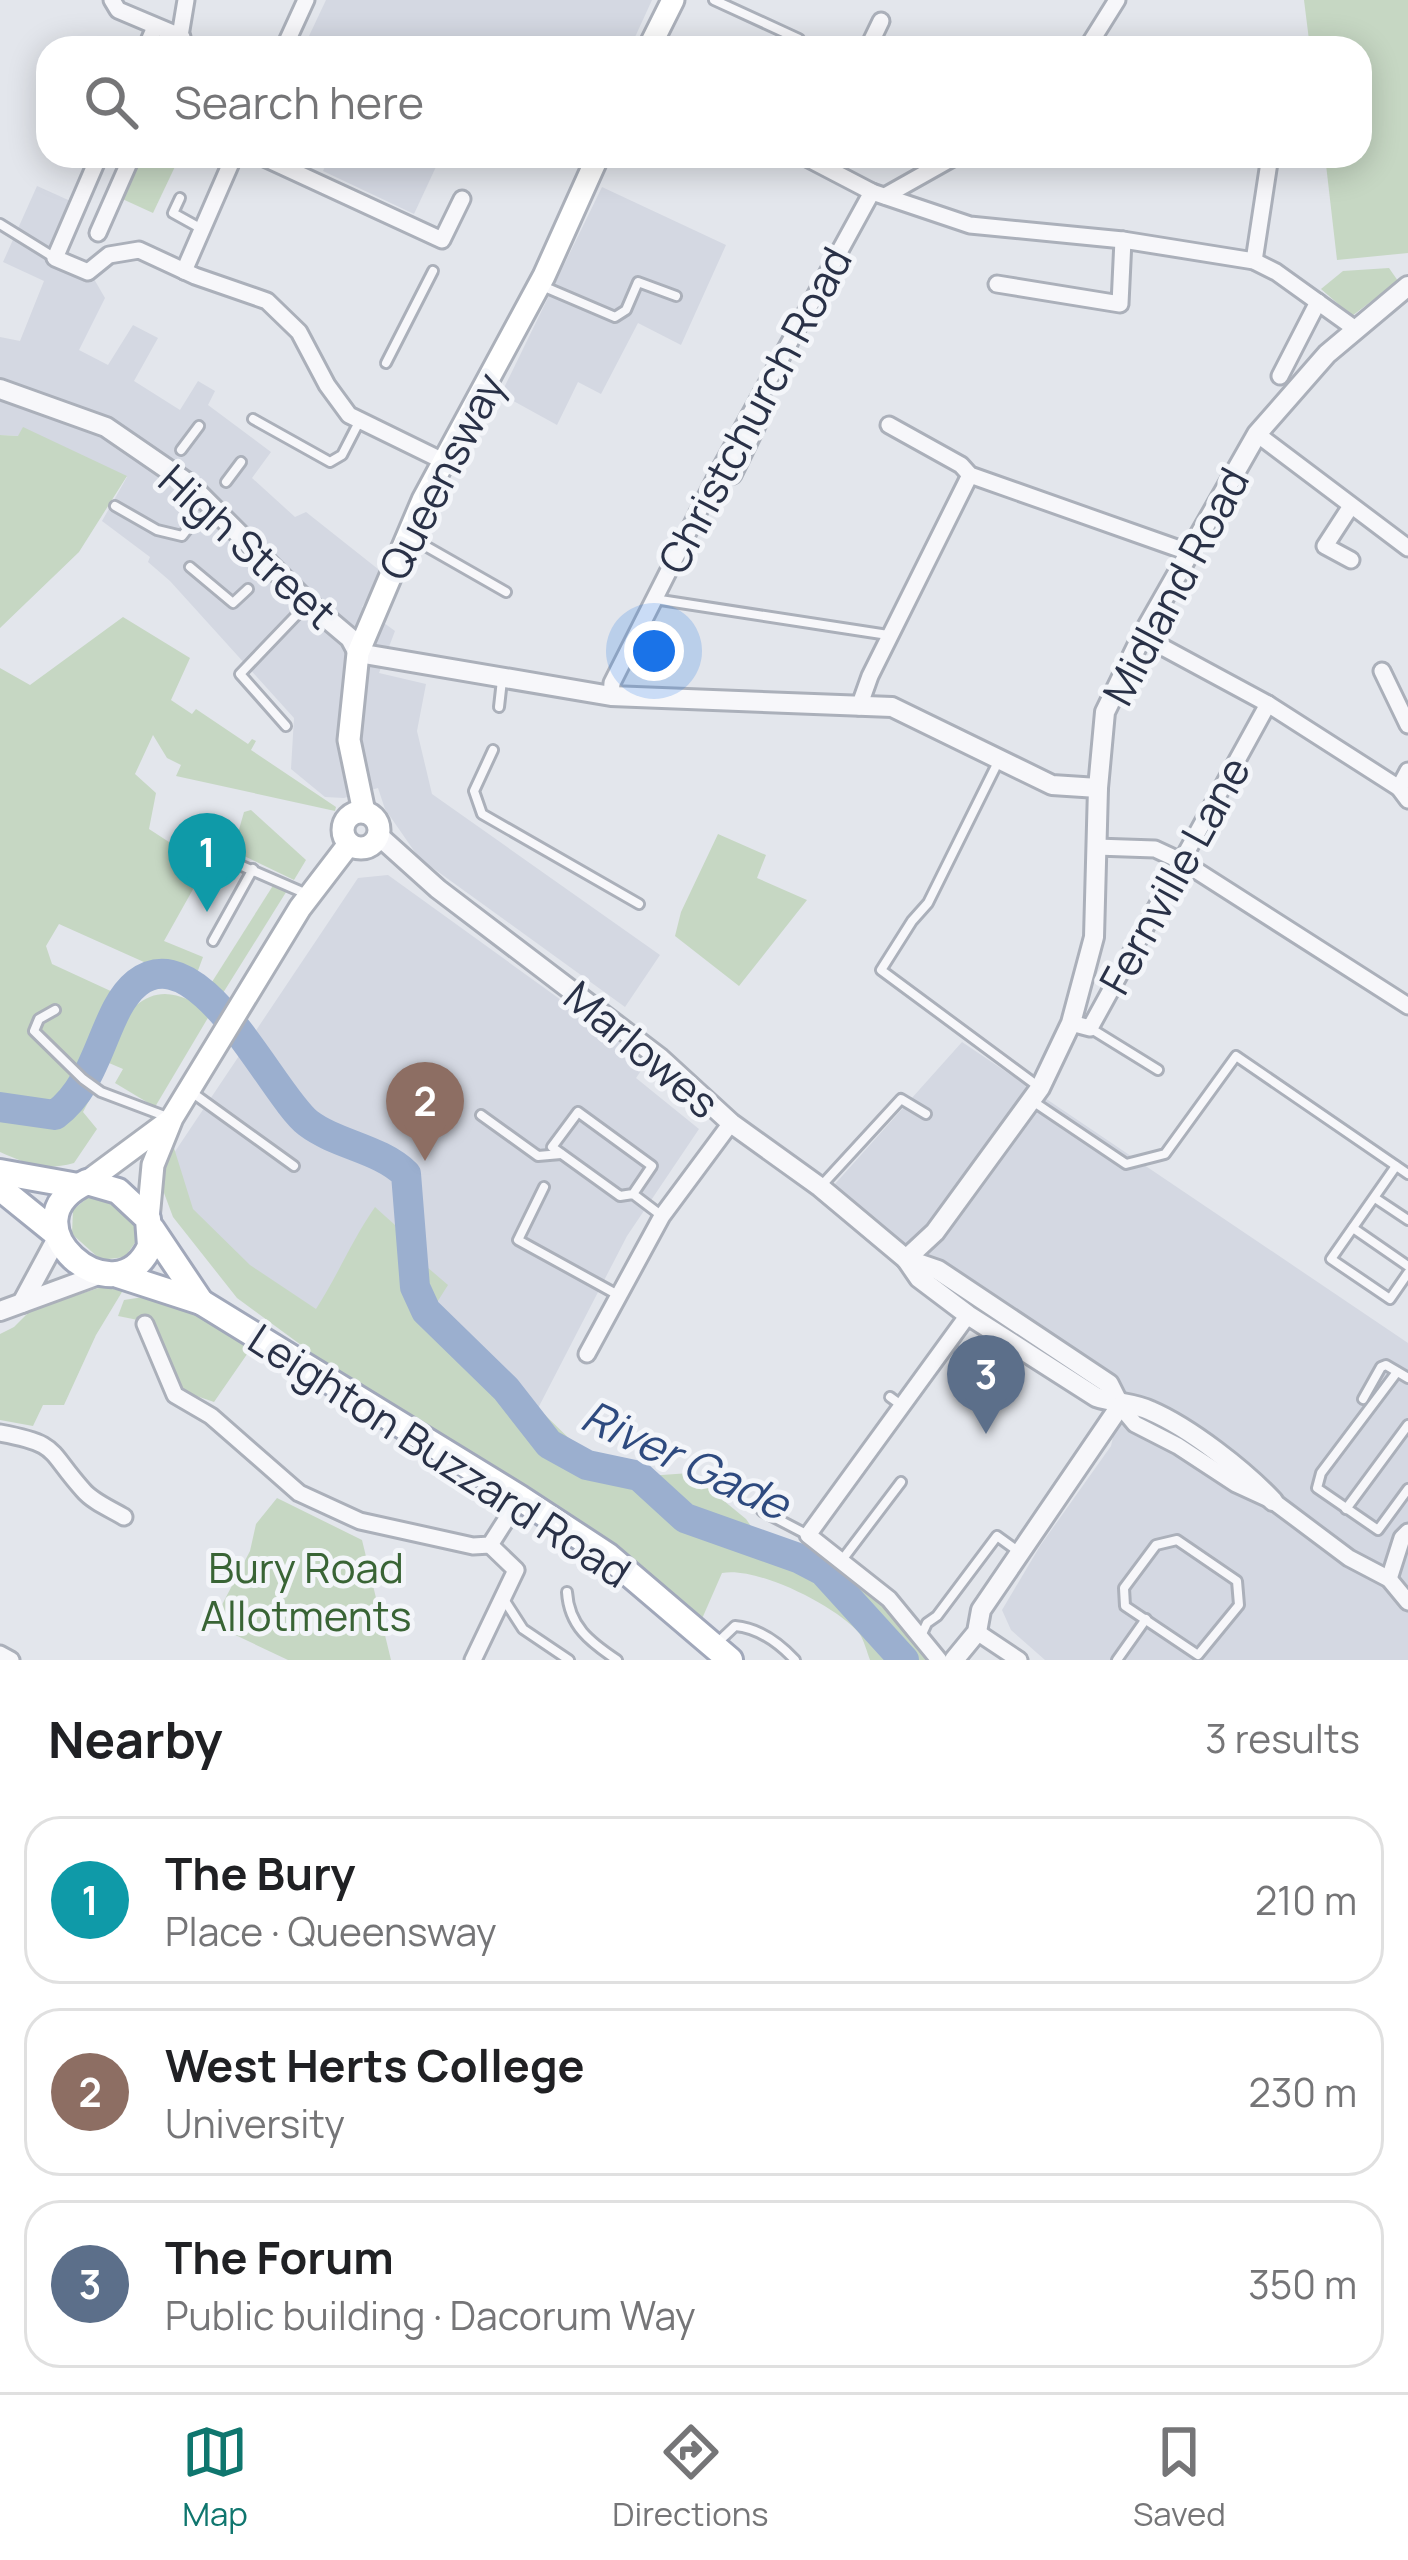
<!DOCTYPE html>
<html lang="en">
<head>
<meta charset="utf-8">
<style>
  :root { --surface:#fff; --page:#f6f6f6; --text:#202124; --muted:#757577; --line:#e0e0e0; --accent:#0f766e }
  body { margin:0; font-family:Manrope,sans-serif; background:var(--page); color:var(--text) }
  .you { position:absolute; left:654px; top:651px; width:42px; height:42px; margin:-30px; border:9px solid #fff; border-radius:50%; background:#1a73e8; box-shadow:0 0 0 18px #1a73e833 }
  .badge { display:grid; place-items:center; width:78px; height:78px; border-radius:50%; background:var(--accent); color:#fff; font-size:39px; font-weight:700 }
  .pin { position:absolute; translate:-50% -99px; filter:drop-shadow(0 3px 6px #0008) }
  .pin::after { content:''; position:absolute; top:63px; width:42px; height:36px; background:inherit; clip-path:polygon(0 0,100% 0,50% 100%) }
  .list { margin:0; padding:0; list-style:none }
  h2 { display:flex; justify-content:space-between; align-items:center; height:156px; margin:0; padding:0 48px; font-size:51px }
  h2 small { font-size:39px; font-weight:400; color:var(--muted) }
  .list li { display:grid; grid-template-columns:78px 1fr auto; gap:36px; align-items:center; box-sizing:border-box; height:168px; margin:0 24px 24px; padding:0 24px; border:3px solid var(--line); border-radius:36px }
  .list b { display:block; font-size:45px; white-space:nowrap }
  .list p { margin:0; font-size:39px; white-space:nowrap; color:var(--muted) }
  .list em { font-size:39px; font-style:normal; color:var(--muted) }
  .icon { flex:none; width:66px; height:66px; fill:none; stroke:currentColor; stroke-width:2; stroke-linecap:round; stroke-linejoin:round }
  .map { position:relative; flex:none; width:1408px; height:1660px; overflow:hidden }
  .search { position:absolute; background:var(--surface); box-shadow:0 6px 30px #0003; left:36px; right:36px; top:36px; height:132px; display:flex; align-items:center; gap:30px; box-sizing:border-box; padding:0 42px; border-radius:36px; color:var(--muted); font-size:45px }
  .sheet { height:732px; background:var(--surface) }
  nav { display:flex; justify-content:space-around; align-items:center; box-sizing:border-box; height:168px; border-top:3px solid var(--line); background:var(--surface); font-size:33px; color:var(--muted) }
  nav a { display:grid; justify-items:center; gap:6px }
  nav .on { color:var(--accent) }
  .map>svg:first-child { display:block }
</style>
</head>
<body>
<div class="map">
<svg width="1408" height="1660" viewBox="0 0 1408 1660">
  <rect width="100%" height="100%" fill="#e3e6ec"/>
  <g fill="#d4d8e2">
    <path d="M326 0H652L630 48H336L309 36Z"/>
    <path d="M330 156H441L414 214 323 171Z"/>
    <path d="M37 186 75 203 55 264 94 279 105 298 79 350 108 365 133 325 158 338 134 381 180 410 198 381 215 391 208 405 271 452 252 478 295 517 306 512 383 573 362 607 395 631 379 673 426 684 417 731 432 794 660 955 625 1007 419 858 385 809 378 788 344 798 325 797 291 769 294 718 170 581 148 562 150 557 102 521 127 477 23 428 19 436 0 435V337L20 341 44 281 3 262Z"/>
    <path d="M602 187 726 245 681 345 638 323 601 394 578 382 557 425 501 394Z"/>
    <path d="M388 875 647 1062 636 1078 699 1129 627 1236 518 1447 246 1268 185 1211 174 1153 358 878Z"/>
    <path d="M962 1042 1408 1343V1660H1045L1011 1630 1002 1610 1040 1546 1111 1446 1120 1406 982 1325 826 1194Z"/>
  </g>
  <g fill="#c6d7c3">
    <path d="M1304 0H1408V253L1337 260 1325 156H1360V48H1310Z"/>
    <path d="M137 156H180L153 213 118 197Z"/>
    <path d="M1389 268 1398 281 1352 316 1321 289 1343 271Z"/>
    <path d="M23 427 127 476 79 552 0 628V435L18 436Z"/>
    <path d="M123 617 190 658 171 700 192 714 196 709 248 744 252 739 256 741 251 750 336 807 335 811 176 776 181 765 167 758 153 735 135 774 156 793 149 829 206 866 164 941 203 957 193 984 59 924 46 946 52 964 115 993 134 1007C162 983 184 997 212 1011L155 1107 115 1083 123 1069 109 1063 83 1112 97 1129 74 1163C41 1172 26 1163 0 1152V668L30 685Z"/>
    <path d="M251 810 306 860 294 880 240 854 236 840 244 812Z"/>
    <path d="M718 834 766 855 757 878 807 900 739 986 675 936 681 912Z"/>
    <path d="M274 884 288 889 218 1001 205 993Z"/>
    <path d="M174 1148 193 1209 250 1265 316 1309C338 1275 352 1240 375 1207L395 1225 399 1243 448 1285 434 1307 582 1451 633 1477 690 1473 746 1519 755 1532 801 1553 811 1549 890 1607 929 1660H870C867 1652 864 1640 859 1633 836 1606 757 1566 722 1573L701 1621 561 1508 316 1356 237 1298 173 1217 161 1185 167 1151Z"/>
    <path d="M92 1194 108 1195 138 1221 139 1237 125 1257 101 1260 72 1234 73 1210Z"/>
    <path d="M114 1283 125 1287 96 1335 64 1405H43L33 1426 0 1420V1334L14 1327 31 1310Z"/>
    <path d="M150 1296 172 1299 252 1347 214 1402 179 1390 148 1322 118 1316 124 1300Z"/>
    <path d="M277 1498 362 1540 391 1660H288L212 1624 250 1551 256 1524Z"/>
  </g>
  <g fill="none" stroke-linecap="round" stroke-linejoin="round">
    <path stroke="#9bafcf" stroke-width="30" d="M0 1107 55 1115C102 1080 102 1011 137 983 200 934 272 1095 308 1123 337 1145 379 1148 406 1174L415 1287 426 1311 506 1389 549 1444 587 1465 639 1476 685 1518 798 1558 823 1571 904 1660"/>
    <g stroke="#abb0ba" stroke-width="14">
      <g id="service">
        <path d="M714 0 799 39"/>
        <path d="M180 198 173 213 200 228"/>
        <path d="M0 224 55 258"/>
        <path d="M540 285 615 317 626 310 638 282 676 296"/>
        <path d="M386 363 433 271"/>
        <path d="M253 419 330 462 342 455 359 422"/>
        <path d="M181 450 199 426"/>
        <path d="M226 482 241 462"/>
        <path d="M115 506 157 530 182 536 193 522"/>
        <path d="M408 536 506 592"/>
        <path d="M190 567 233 603 248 589"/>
        <path d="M654 599 888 635"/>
        <path d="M499 707 502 680"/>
        <path d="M286 726 240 674 307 604"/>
        <path d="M493 750 474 791 482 814 639 904"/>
        <path d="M1000 758 928 903 912 921 881 970 1039 1087"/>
        <path d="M212 853 309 895"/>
        <path d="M213 941 253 869"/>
        <path d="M55 1010 39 1019 34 1031 83 1079 101 1092 170 1118"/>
        <path d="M1090 1028 1158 1070"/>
        <path d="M190 1091 294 1166"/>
        <path d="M1031 1100 1126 1164 1165 1154 1236 1056 1408 1174"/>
        <path d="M481 1115 538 1156 561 1154"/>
        <path d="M1396 1166 1331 1259 1390 1299 1408 1273"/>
        <path d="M821 1186 901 1099 926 1114"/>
        <path d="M544 1187 518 1240 618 1295"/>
        <path d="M633 1194 652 1166 578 1112 552 1147 620 1196 633 1194 662 1216"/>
        <path d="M1375 1198 1408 1220"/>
        <path d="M1353 1228 1408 1266"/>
        <path d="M1397 1372 1321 1473 1317 1488 1378 1530 1408 1489"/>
        <path d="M890 1397 901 1405"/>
        <path d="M1363 1399 1381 1367 1386 1365 1408 1378"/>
        <path d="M1346 1509 1408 1425"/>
        <path d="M762 1511 808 1535"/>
        <path d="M1177 1540 1237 1581 1239 1605 1198 1655 1125 1606 1124 1588 1156 1545Z"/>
        <path d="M842 1560 901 1482"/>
        <path d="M567 1592C569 1626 590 1642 617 1660"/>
        <path d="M503 1598 523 1629 569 1660"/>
        <path d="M921 1636 927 1623 937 1616 997 1536 1019 1552"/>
        <path d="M716 1644 735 1626C759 1628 779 1643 795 1660"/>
        <path d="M1117 1660 1146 1619"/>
      </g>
    </g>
    <g stroke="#abb0ba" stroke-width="21">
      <g id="minor">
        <path d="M112 0 118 10 182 37"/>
        <path d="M146 48 155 27"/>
        <path d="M178 48 186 0"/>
        <path d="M284 48 306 0"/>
        <path d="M868 48 881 21"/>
        <path d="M1087 48 1117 0"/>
        <path d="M99 156 55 258 88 272 109 255 139 250 195 276 267 301 299 332 327 385 349 415 443 461"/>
        <path d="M260 156 442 240 462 199"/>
        <path d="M803 156 872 192 970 225 1123 240 1254 261 1276 272 1354 328"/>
        <path d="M885 196 956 156"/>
        <path d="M98 233 132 156"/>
        <path d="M1254 261 1270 156"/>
        <path d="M184 271 234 156"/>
        <path d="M997 284 1120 304 1123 240"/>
        <path d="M1280 376 1318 302"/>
        <path d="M889 425 961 465 970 475 1188 552"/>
        <path d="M1257 434 1408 548"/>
        <path d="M733 475 767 405"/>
        <path d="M1351 560 1325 546 1351 506"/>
        <path d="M1142 636 1268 704 1399 788 1408 800"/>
        <path d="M1382 671 1408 725"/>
        <path d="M611 696 612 683 718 473 872 192"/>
        <path d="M859 707 870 676 970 475"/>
        <path d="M1399 788 1408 771"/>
        <path d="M1096 847 1155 849 1183 862 1408 1006"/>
        <path d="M1071 1023 1090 1028 1268 704"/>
        <path d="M145 1324 175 1395 211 1416 299 1493 360 1521 473 1546 490 1545 520 1498"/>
        <path d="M587 1354 662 1216 731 1123"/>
        <path d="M1120 1406 1135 1424 1178 1446 1236 1484 1273 1501 1349 1558 1389 1579 1408 1602"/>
        <path d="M0 1433C60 1444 47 1450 83 1490 93 1502 111 1509 124 1517"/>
        <path d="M1389 1579 1402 1538 1408 1532"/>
        <path d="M977 1632 1019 1660"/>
        <path d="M0 1654 11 1660"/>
        <path d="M473 1660 516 1570 490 1545"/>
        <path d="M939 1660 889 1599 808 1535 968 1315"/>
      </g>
    </g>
    <g stroke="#abb0ba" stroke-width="24">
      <g id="tertiary">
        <path d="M0 389 106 427 189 484 305 600 350 638 358 653 611 696 892 707 1052 785 1098 788"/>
        <path d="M379 836 438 889 660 1058 731 1123 820 1187 906 1259 919 1278 968 1315 1096 1397C1114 1403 1135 1403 1151 1411 1190 1428 1244 1470 1273 1501"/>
        <path d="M906 1259 935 1232 1040 1088 1071 1023 1094 937 1098 788 1105 712 1142 636 1257 434 1327 354 1408 286"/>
        <path d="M906 1259 938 1270 1109 1384 1120 1406"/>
        <path d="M22 1303 56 1240"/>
        <path d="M0 1311 104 1273"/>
        <path d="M954 1660 977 1632 981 1610 1120 1406"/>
      </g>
    </g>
    <g stroke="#abb0ba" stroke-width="27">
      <g id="secondary">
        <path d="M649 48 673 0"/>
        <circle cx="361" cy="830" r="18"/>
        <path d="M364 812 349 740 358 653 423 500 544 276 598 156"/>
        <path d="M87 1182 168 1122"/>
        <path d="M148 1219 153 1165 172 1118 300 908 349 844"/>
      </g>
    </g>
    <g stroke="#a1a8ba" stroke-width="30">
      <g id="primary">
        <path d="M0 1172 78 1186"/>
        <path d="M87 1182 118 1191 148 1219 150 1246C116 1323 0 1222 87 1182Z"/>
        <path d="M0 1188 53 1231"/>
        <path d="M152 1229 201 1302"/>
        <path d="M118 1275 201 1302 520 1498 607 1555 730 1660"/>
      </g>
    </g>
    <use href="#service" stroke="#f7f7fa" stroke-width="8"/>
    <use href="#minor" stroke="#f7f7fa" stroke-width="15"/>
    <use href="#tertiary" stroke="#f7f7fa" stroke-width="18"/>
    <use href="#secondary" stroke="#fff" stroke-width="21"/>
    <use href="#primary" stroke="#fff" stroke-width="24"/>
  </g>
  <g text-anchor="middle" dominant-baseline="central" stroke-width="10" stroke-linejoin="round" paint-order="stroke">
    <g font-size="42" fill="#293147" stroke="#f3f5f9">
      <text transform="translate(754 410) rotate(-62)">Christchurch Road</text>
      <text transform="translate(441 476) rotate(-63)">Queensway</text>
      <text transform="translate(248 546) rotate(42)">High Street</text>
      <text transform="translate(1175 586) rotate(-62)">Midland Road</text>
      <text transform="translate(1174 875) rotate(-61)">Fernville Lane</text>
      <text transform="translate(642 1049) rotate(40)">Marlowes</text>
      <text transform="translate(440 1455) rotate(33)">Leighton Buzzard Road</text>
    </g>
    <g font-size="42" fill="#396435" stroke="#f3f5f9">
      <text x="306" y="1567">Bury Road<tspan x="306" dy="48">Allotments</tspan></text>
    </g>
    <g font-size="45" font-style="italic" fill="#2e4a7f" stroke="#f3f5f9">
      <text transform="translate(686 1459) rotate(25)">River Gade</text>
    </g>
  </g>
</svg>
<div class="you"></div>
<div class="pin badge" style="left:207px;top:912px;background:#0f9aa8">1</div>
<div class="pin badge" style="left:425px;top:1161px;background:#8d6e63">2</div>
<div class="pin badge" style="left:986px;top:1434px;background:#5c6f8a">3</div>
<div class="search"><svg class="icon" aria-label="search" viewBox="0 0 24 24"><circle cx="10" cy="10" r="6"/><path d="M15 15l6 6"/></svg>Search here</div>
</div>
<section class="sheet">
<h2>Nearby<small>3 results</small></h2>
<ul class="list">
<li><span class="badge" style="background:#0f9aa8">1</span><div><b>The Bury</b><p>Place · Queensway</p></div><em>210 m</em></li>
<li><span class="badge" style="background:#8d6e63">2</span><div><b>West Herts College</b><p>University</p></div><em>230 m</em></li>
<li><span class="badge" style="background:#5c6f8a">3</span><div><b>The Forum</b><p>Public building · Dacorum Way</p></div><em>350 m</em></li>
</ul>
</section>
<nav>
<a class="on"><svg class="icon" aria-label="map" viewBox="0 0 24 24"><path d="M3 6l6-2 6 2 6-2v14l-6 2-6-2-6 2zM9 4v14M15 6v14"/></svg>Map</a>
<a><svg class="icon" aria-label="directions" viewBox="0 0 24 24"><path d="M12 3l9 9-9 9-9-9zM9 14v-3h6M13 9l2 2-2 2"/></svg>Directions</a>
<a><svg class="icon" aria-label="saved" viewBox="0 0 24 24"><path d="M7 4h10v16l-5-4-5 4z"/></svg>Saved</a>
</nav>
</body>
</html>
